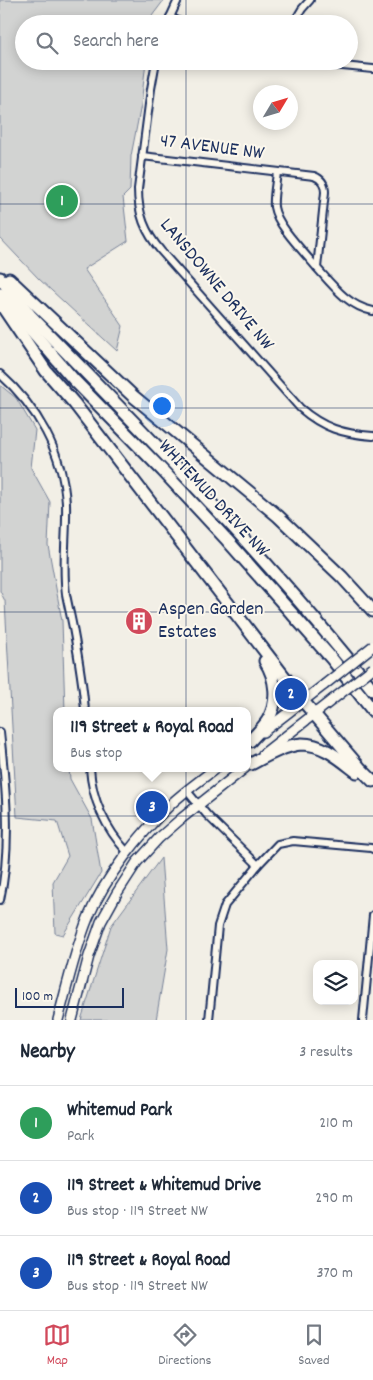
<!DOCTYPE html>
<html lang="en">
<head>
<meta charset="utf-8">
<style>
  :root { --surface:#fff; --page:#f6f6f7; --text:#1f2937; --muted:#747a83; --line:#e0e1e3; --accent:#d1495b }
  body { margin:0; font-family:Dekko,sans-serif; background:var(--page); color:var(--text) }
  .controls { position:absolute; right:15px; bottom:15px; display:grid; overflow:hidden; border-radius:10px; box-shadow:0 2px 12px #0003 }
  .controls button { width:45px; height:45px; display:grid; place-items:center; padding:0; border:0; border-bottom:1px solid var(--line); background:var(--surface); color:var(--text); font:25px sans-serif }
  .compass { position:absolute; left:253px; top:85px; width:45px; height:45px; border-radius:50%; background:var(--surface); box-shadow:0 2px 12px #0003; rotate:52deg }
  .scale { position:absolute; left:15px; bottom:12px; width:109px; box-sizing:border-box; padding-left:5px; border:2px solid #1b2f5e; border-top:0; font-size:14px; line-height:18px; white-space:nowrap; color:#1b2f5e; -webkit-text-stroke:4px #fbf7ec; paint-order:stroke }
  .you { position:absolute; left:161px; top:405px; width:18px; height:18px; margin:-12px; border:4px solid #fff; border-radius:50%; background:#1a73e8; box-shadow:0 0 0 8px #1a73e833 }
  .badge { display:grid; place-items:center; width:32px; height:32px; border-radius:50%; background:var(--accent); color:#fff; font-size:16px; font-weight:700 }
  .pin { position:absolute; translate:-50% -50%; border:2px solid #fff; box-shadow:0 1px 5px #0006 }
  .popup { position:absolute; left:53px; top:707px; width:198px; height:65px; box-sizing:border-box; display:grid; place-content:center; border-radius:10px; background:var(--surface); filter:drop-shadow(0 1px 4px #0005); font-size:16px; white-space:nowrap; color:var(--muted) }
  .popup b { font-size:19px; color:var(--text) }
  .popup::after { content:''; position:absolute; left:50%; top:100%; margin-left:-10px; border:10px solid transparent; border-top-color:var(--surface) }
  .list { margin:0; padding:0; list-style:none }
  h2 { display:flex; justify-content:space-between; align-items:center; height:65px; margin:0; padding:0 20px; font-size:21px }
  h2 small { font-size:16px; font-weight:400; color:var(--muted) }
  .list li { display:grid; grid-template-columns:32px 1fr auto; gap:15px; align-items:center; box-sizing:border-box; height:75px; padding:0 20px; border-top:1px solid var(--line) }
  .list b { display:block; font-size:19px; white-space:nowrap }
  .list p { margin:0; font-size:16px; white-space:nowrap; color:var(--muted) }
  .list em { font-size:16px; font-style:normal; color:var(--muted) }
  .icon { flex:none; width:28px; height:28px; fill:none; stroke:currentColor; stroke-width:2; stroke-linecap:round; stroke-linejoin:round }
  .map { position:relative; flex:none; width:373px; height:1020px; overflow:hidden }
  .search { position:absolute; background:var(--surface); box-shadow:0 2px 12px #0003; left:15px; right:15px; top:15px; height:55px; display:flex; align-items:center; gap:12px; box-sizing:border-box; padding:0 18px; border-radius:28px; color:var(--muted); font-size:19px }
  .sheet { height:290px; background:var(--surface) }
  nav { display:flex; justify-content:space-around; align-items:center; box-sizing:border-box; height:70px; border-top:1px solid var(--line); background:var(--surface); font-size:14px; color:var(--muted) }
  nav a { display:grid; justify-items:center; gap:2px }
  nav .on { color:var(--accent) }
  .map>svg:first-child { display:block }
</style>
</head>
<body>
<div class="map">
<svg width="373" height="1020" viewBox="0 0 373 1020">
  <rect width="100%" height="100%" fill="#f2efe6"/>
  <filter id="ink" filterUnits="userSpaceOnUse"><feTurbulence type="fractalNoise" baseFrequency=".02" numOctaves="2"/><feDisplacementMap in="SourceGraphic" scale="10" xChannelSelector="R" yChannelSelector="G"/><feConvolveMatrix kernelMatrix="1 2 1 2 8 2 1 2 1" color-interpolation-filters="sRGB"/></filter>
  <g filter="url(#ink)">
    <g fill="#d2d3d2" stroke="#768198">
      <path d="M0 0H164L152 16 150 24H24V61H146L141 105 131 156 130 190 123 197 128 241 84 269 123 326 117 351 39 279 0 238Z"/>
      <path d="M0 385 16 398 35 430 31 468 50 502 48 545 62 621 65 711H57V768H69L70 779 92 819 101 873 63 935 55 933 53 882 68 856 57 821 17 817 5 601 0 591Z"/>
      <path d="M161 858 168 949 156 1020H81L111 926Z"/>
    </g>
    <g fill="none" stroke-linecap="round" stroke-linejoin="round">
      <g stroke="#1b2f5e" stroke-width="10">
        <g id="minor">
          <path d="M170 17 184 24"/>
          <path d="M167 24 178 0"/>
          <path d="M293 24 302 9 310 0"/>
          <path d="M156 61 151 89 138 189C138 214 145 232 161 251L300 408C323 428 343 434 373 436"/>
          <path d="M292 61 373 69"/>
          <path d="M142 156 314 176C322 179 325 184 325 192L317 268C333 286 348 306 373 311"/>
          <path d="M277 172C276 184 273 196 274 207 277 226 305 253 317 268"/>
          <path d="M0 374C37 407 63 452 66 503 67 533 62 564 66 594 68 605 71 617 73 628 78 655 83 683 85 711"/>
          <path d="M0 732C6 788 12 845 0 900"/>
          <path d="M90 768C92 801 106 829 128 853"/>
          <path d="M187 791 207 815 258 865"/>
          <path d="M209 1020 218 926 225 905 258 865 278 844 293 841 371 848 373 849"/>
          <path d="M363 1020 373 915"/>
        </g>
      </g>
      <g stroke="#1b2f5e" stroke-width="12">
        <g id="secondary">
          <path d="M263 732 324 685"/>
          <path d="M263 754 332 700"/>
          <path d="M58 1020C67 986 75 950 88 918 105 877 140 834 171 804 185 791 201 780 216 768"/>
          <path d="M72 1020 89 956 101 922 117 893 137 862 159 838 182 818 245 768"/>
        </g>
      </g>
      <g stroke="#1b2f5e" stroke-width="15">
        <g id="motorway">
          <path d="M0 278 30 315C148 437 268 557 373 690"/>
          <path d="M9 279 133 396 278 516 342 577 373 611"/>
          <path d="M0 294 74 380 163 471 227 540 332 659 373 711"/>
          <path d="M0 303 46 371 74 403 303 701 361 769 373 781"/>
          <path d="M250 741C256 734 263 728 268 720 279 701 276 678 265 661"/>
          <path d="M251 764C266 756 285 745 302 744 324 744 341 760 357 772"/>
        </g>
      </g>
      <use href="#minor" stroke="#fbf7ec" stroke-width="6"/>
      <use href="#secondary" stroke="#fbf7ec" stroke-width="9"/>
      <use href="#motorway" stroke="#fbf7ec" stroke-width="11"/>
      <g stroke="#1b2f5e" stroke-width="12" stroke-linecap="butt">
        <g id="secondary-bridge">
          <path d="M324 685 373 646"/>
          <path d="M332 700 373 668"/>
        </g>
      </g>
      <use href="#secondary-bridge" stroke="#fbf7ec" stroke-width="9"/>
    </g>
  </g>
  <path fill="none" stroke="#1b2f5e" stroke-width="1" stroke-opacity="0.55" d="M186 0V24M186 61V1020M0 204H373M0 408H373M0 612H373M0 816H373"/>
  <defs>
    <g id="building-disc" transform="scale(1.4375)"><circle r="9.5" fill="#d1495b" stroke="#fbf7ec"/><path d="M-4-6H4V6H1V3H-1V6H-4ZM-2.5-4.3h1.7v1.8h-1.7ZM.8-4.3h1.7v1.8H.8ZM-2.5-1h1.7V.8h-1.7ZM.8-1h1.7V.8H.8Z" fill="#fff"/></g>
  </defs>
  <g fill-rule="evenodd">
    <use href="#building-disc" x="139" y="621"/>
  </g>
  <g text-anchor="middle" dominant-baseline="central" stroke-width="4" stroke-linejoin="round" paint-order="stroke">
    <g font-size="20" fill="#1b2f5e" stroke="#fbf7ec">
      <text transform="translate(212 148) rotate(7)">47 AVENUE NW</text>
      <text transform="translate(216 285) rotate(50)">LANSDOWNE DRIVE NW</text>
      <text transform="translate(213 499) rotate(47)">WHITEMUD DRIVE NW</text>
    </g>
    <g font-size="20" fill="#1b2f5e" stroke="#fbf7ec" text-anchor="start">
      <text x="158" y="610">Aspen Garden<tspan x="158" dy="23">Estates</tspan></text>
    </g>
  </g>
</svg>
<div class="controls">
<button><svg class="icon" aria-label="layers" viewBox="0 0 24 24"><path d="M12 4l9 5-9 5-9-5zM3 14l9 5 9-5"/></svg></button>
</div>
<svg class="compass" viewBox="-18 -18 36 36"><path d="M0-13l5 13h-10z" fill="#e53935"/><path d="M0 13l5-13h-10z" fill="#747a83"/></svg>
<div class="scale">100 m</div>
<div class="you"></div>
<div class="pin badge" style="left:62px;top:201px;background:#2e9e5b">1</div>
<div class="pin badge" style="left:291px;top:694px;background:#1a4fb4">2</div>
<div class="pin badge" style="left:152px;top:807px;background:#1a4fb4">3</div>
<div class="popup"><b>119 Street &amp; Royal Road</b>Bus stop</div>
<div class="search"><svg class="icon" aria-label="search" viewBox="0 0 24 24"><circle cx="10" cy="10" r="6"/><path d="M15 15l6 6"/></svg>Search here</div>
</div>
<section class="sheet">
<h2>Nearby<small>3 results</small></h2>
<ul class="list">
<li><span class="badge" style="background:#2e9e5b">1</span><div><b>Whitemud Park</b><p>Park</p></div><em>210 m</em></li>
<li><span class="badge" style="background:#1a4fb4">2</span><div><b>119 Street &amp; Whitemud Drive</b><p>Bus stop · 119 Street NW</p></div><em>290 m</em></li>
<li><span class="badge" style="background:#1a4fb4">3</span><div><b>119 Street &amp; Royal Road</b><p>Bus stop · 119 Street NW</p></div><em>370 m</em></li>
</ul>
</section>
<nav>
<a class="on"><svg class="icon" aria-label="map" viewBox="0 0 24 24"><path d="M3 6l6-2 6 2 6-2v14l-6 2-6-2-6 2zM9 4v14M15 6v14"/></svg>Map</a>
<a><svg class="icon" aria-label="directions" viewBox="0 0 24 24"><path d="M12 3l9 9-9 9-9-9zM9 14v-3h6M13 9l2 2-2 2"/></svg>Directions</a>
<a><svg class="icon" aria-label="saved" viewBox="0 0 24 24"><path d="M7 4h10v16l-5-4-5 4z"/></svg>Saved</a>
</nav>
</body>
</html>
